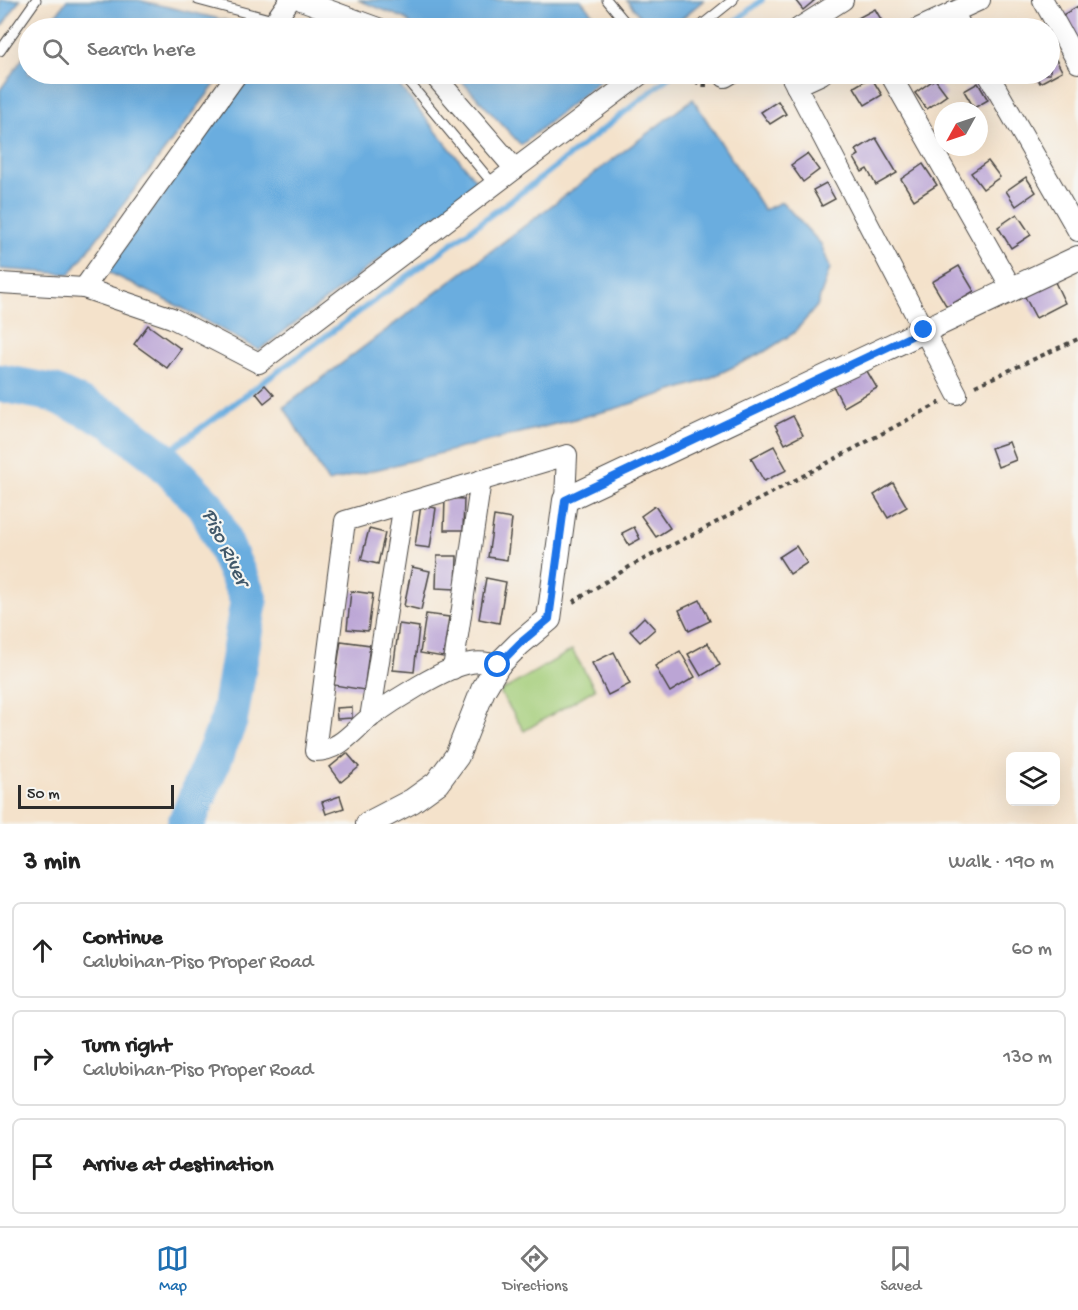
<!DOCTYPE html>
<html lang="en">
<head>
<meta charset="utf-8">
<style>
  :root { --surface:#fff; --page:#f2f2f2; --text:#222; --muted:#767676; --line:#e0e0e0; --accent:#1f6fb2 }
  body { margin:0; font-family:"Gochi Hand",sans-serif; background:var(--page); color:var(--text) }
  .controls { position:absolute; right:18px; bottom:18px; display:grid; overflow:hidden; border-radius:9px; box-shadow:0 6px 24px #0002 }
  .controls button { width:54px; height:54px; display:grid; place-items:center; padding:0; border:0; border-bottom:2px solid var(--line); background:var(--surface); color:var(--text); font:30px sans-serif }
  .compass { position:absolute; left:934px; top:102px; width:54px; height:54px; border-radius:50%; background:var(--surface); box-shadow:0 6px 24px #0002; rotate:230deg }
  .scale { position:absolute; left:18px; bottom:15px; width:156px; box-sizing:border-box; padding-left:6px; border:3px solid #2b2b2b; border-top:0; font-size:16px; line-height:21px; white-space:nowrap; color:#2b2b2b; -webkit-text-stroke:4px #f6f6f2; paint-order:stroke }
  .stop { position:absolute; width:18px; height:18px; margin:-14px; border:4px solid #1a73e8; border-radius:50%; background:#fff }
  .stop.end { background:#1a73e8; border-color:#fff; box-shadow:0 2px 6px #0008 }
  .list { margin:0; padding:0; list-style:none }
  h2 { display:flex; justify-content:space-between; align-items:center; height:78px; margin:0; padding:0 24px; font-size:26px }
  h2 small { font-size:20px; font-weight:400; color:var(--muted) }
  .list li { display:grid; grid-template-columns:39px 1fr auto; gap:18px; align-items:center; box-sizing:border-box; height:96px; margin:0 12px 12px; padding:0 12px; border:2px solid var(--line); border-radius:9px }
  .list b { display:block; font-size:22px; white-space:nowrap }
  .list p { margin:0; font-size:20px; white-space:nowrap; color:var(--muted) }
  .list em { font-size:20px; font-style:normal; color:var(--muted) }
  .icon { flex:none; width:33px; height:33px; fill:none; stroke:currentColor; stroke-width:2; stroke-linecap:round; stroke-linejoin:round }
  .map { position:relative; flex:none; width:1078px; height:824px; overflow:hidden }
  .search { position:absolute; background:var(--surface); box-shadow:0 6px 24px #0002; left:18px; right:18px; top:18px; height:66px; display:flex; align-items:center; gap:15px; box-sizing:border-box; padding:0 21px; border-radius:33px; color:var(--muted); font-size:22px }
  .sheet { height:402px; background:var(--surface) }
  nav { display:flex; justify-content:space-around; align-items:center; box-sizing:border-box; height:84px; border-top:2px solid var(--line); background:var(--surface); font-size:16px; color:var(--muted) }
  nav a { display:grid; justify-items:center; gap:3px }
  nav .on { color:var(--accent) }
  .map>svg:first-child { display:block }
</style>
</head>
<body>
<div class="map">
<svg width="1078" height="824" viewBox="0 0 1078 824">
  <rect width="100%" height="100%" fill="#f6f6f2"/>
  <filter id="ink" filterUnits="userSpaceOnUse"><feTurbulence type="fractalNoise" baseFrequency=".0167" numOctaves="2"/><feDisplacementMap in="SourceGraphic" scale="12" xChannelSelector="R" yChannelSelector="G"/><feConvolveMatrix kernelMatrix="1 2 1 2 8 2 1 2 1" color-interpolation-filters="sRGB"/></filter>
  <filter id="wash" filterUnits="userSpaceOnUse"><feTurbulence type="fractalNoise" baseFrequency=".008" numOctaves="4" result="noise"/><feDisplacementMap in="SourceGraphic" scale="24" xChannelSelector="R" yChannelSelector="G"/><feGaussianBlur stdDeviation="1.35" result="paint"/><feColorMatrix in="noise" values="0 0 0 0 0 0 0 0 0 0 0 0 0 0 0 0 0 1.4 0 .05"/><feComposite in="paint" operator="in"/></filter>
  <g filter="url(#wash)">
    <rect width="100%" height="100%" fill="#f4e2cb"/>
    <path fill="#a5ce7a" stroke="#687c52" stroke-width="1.5" d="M572 650 595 689 524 731 500 692Z"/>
    <g fill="#6aaddf" stroke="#4a6c85" stroke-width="1.5">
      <path d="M0 0H20L0 29Z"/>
      <path d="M67 0H138L258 28H46Z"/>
      <path d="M358 0H581L604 28H414L406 19Z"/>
      <path d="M627 0H704L670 28H649Z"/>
      <path d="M28 51V74H223L70 274 0 269V90Z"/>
      <path d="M251 74H380L393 78 479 184 259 350 184 309 106 271Z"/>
      <path d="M455 74H608L521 145Z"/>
      <path d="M693 99 764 210 782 202 821 244 830 268 817 306 794 333 764 352 704 381 614 409 328 482 284 407Z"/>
    </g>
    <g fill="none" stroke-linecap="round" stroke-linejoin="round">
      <g stroke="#6aaddf" stroke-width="6">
        <path d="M727 28 762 0"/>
        <path d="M160 458 541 178 673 74"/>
      </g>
      <path stroke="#6aaddf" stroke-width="38" d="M0 383 53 393 111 420 160 458 208 508 249 600 229 720 186 824"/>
    </g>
    <g id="blocks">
      <g fill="#bba5d5">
        <path d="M795 0H815L803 10Z"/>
        <path d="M1078 6V38L1075 40 1061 16Z"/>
        <path d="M875 9 886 28H862L856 19Z"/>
        <path d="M1052 52 1062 71 1040 83 1035 74H1050V53Z"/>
        <path d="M871 77 882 95 865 105 854 87Z"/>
        <path d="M935 79 947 95 927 109 915 93Z"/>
        <path d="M978 83 988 100 974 108 964 91Z"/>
        <path d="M778 101 786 114 770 124 761 112Z"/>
        <path d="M876 138 897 173 876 185 867 169 862 172 854 158 859 155 856 150Z"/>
        <path d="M807 154 819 170 803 182 791 165Z"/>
        <path d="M988 161 1000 177 983 189 971 173Z"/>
        <path d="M923 164 937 185 914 200 901 179Z"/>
        <path d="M1026 177 1036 192 1016 206 1006 191Z"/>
        <path d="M826 183 835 199 822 206 813 190Z"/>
        <path d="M1017 214 1031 235 1011 248 998 227Z"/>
        <path d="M959 266 974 291 947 307 932 282Z"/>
        <path d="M1053 278 1065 303 1036 318 1023 293Z"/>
        <path d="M148 325 181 349 167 368 134 344Z"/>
        <path d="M864 366 877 388 844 407 832 384Z"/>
        <path d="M265 385 274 395 264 403 256 393Z"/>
        <path d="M793 416 803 435 785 444 775 425Z"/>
        <path d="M1009 442 1016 460 998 467 991 448Z"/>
        <path d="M774 446 787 470 764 481 751 458Z"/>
        <path d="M893 483 907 507 888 518 874 495Z"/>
        <path d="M445 498 464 499 463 530H444Z"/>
        <path d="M421 505 436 508 430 548 415 546Z"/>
        <path d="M655 506 670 528 656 537 641 516Z"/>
        <path d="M494 516 512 519 507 560 488 557Z"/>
        <path d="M634 527 640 539 629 545 622 533Z"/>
        <path d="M369 529 385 533 378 564 361 560Z"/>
        <path d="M796 546 807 563 790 574 779 557Z"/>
        <path d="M437 556H457L456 589 436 588Z"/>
        <path d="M412 567 430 571 421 610 404 606Z"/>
        <path d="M486 578 506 582 499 623 479 619Z"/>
        <path d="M351 591 373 594 368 631 347 629Z"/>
        <path d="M700 600 710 621 689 631 679 610Z"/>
        <path d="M426 614 449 617 443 657 420 653Z"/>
        <path d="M644 617 655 629 640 642 630 631Z"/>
        <path d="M399 624 419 627 414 672 393 670Z"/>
        <path d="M341 641 370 645 364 690 334 685Z"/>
        <path d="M708 643 720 665 701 676 688 654Z"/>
        <path d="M680 651 695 677 670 692 655 666Z"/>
        <path d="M614 652 630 684 608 695 592 663Z"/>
        <path d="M352 707V718L337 719 336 708Z"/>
        <path d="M347 753 359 767 341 782 330 767Z"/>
        <path d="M340 796 344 808 326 814 322 802Z"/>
      </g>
    </g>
  </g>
  <g filter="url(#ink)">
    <use href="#blocks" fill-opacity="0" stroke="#494643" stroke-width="1.5"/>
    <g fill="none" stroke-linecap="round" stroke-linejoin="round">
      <g stroke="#494643" stroke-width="11">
        <g id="service">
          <path d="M198 0 303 28"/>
          <path d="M607 0 630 28"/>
          <path d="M698 28 733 0"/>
          <path d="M0 51 36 0"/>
          <path d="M402 74 494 185"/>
        </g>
      </g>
      <g stroke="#494643" stroke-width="22">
        <g id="minor">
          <path d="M301 0 378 28"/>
          <path d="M1043 0 1078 63"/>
          <path d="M953 12 962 28"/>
          <path d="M270 28 290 0"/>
          <path d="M799 28 843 0"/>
          <path d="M919 28 980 0"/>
          <path d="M237 74 84 288 172 318 259 363 515 169 433 74"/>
          <path d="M790 74 957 394"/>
          <path d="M890 74 1012 289"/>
          <path d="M988 74 1078 231"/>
          <path d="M725 77 730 74"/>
          <path d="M796 86 822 74"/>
          <path d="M515 169 641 74"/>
          <path d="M0 283 84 288"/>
          <path d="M498 665C489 663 480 661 471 663 446 666 390 703 369 718 352 732 339 751 315 751L345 521 567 455 565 500"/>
          <path d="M453 669 481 480"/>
          <path d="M370 718 404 503"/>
        </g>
      </g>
      <g stroke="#494643" stroke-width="26">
        <path id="tertiary" d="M368 824 412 801 437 783 457 756 483 690 498 665 519 644 549 619 565 500 1078 258"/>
      </g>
      <g stroke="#494643" stroke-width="4" stroke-dasharray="4.5 4.5" stroke-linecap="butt">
        <path d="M689 74 700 85H710"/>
        <path d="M975 386 1078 339"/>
        <path d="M573 602 634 564 702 530 941 402"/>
      </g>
      <use href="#service" stroke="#fff" stroke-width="9"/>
      <use href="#minor" stroke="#fff" stroke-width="20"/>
      <use href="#tertiary" stroke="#fff" stroke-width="24"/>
    </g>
  </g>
  <g fill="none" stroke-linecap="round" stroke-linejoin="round" filter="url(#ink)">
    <path stroke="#1a73e8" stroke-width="8" d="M498 665 519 644 549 619 565 500 924 330"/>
  </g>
  <g text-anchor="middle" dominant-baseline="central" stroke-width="4.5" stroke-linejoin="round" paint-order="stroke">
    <g font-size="21" font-style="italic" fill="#41586a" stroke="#f6f6f2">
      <text transform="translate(224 548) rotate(64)">Piso River</text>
    </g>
  </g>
</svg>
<div class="controls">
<button><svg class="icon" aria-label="layers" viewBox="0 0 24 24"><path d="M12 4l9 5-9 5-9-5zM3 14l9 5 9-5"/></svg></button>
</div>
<svg class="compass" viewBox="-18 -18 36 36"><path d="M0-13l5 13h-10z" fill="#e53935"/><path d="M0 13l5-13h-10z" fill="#767676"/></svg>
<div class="scale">50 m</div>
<div class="stop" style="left:498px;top:665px"></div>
<div class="stop end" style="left:924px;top:330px"></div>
<div class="search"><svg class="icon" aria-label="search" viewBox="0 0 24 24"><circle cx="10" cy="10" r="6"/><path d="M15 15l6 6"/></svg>Search here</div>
</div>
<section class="sheet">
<h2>3 min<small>Walk · 190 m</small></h2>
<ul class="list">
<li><svg class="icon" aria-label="ahead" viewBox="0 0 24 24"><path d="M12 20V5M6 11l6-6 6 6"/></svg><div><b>Continue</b><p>Calubihan-Piso Proper Road</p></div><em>60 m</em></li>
<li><svg class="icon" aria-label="right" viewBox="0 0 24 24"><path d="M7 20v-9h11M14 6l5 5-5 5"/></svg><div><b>Turn right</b><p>Calubihan-Piso Proper Road</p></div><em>130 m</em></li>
<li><svg class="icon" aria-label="arrive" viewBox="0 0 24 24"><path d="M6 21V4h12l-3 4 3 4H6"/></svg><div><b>Arrive at destination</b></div></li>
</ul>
</section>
<nav>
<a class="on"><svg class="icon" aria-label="map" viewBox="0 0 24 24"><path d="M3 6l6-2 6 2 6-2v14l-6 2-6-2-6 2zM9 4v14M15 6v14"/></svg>Map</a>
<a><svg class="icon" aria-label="directions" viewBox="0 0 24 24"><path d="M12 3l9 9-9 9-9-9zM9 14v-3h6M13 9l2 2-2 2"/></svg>Directions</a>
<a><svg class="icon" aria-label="saved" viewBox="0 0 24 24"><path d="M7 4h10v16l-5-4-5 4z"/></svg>Saved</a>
</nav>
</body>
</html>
